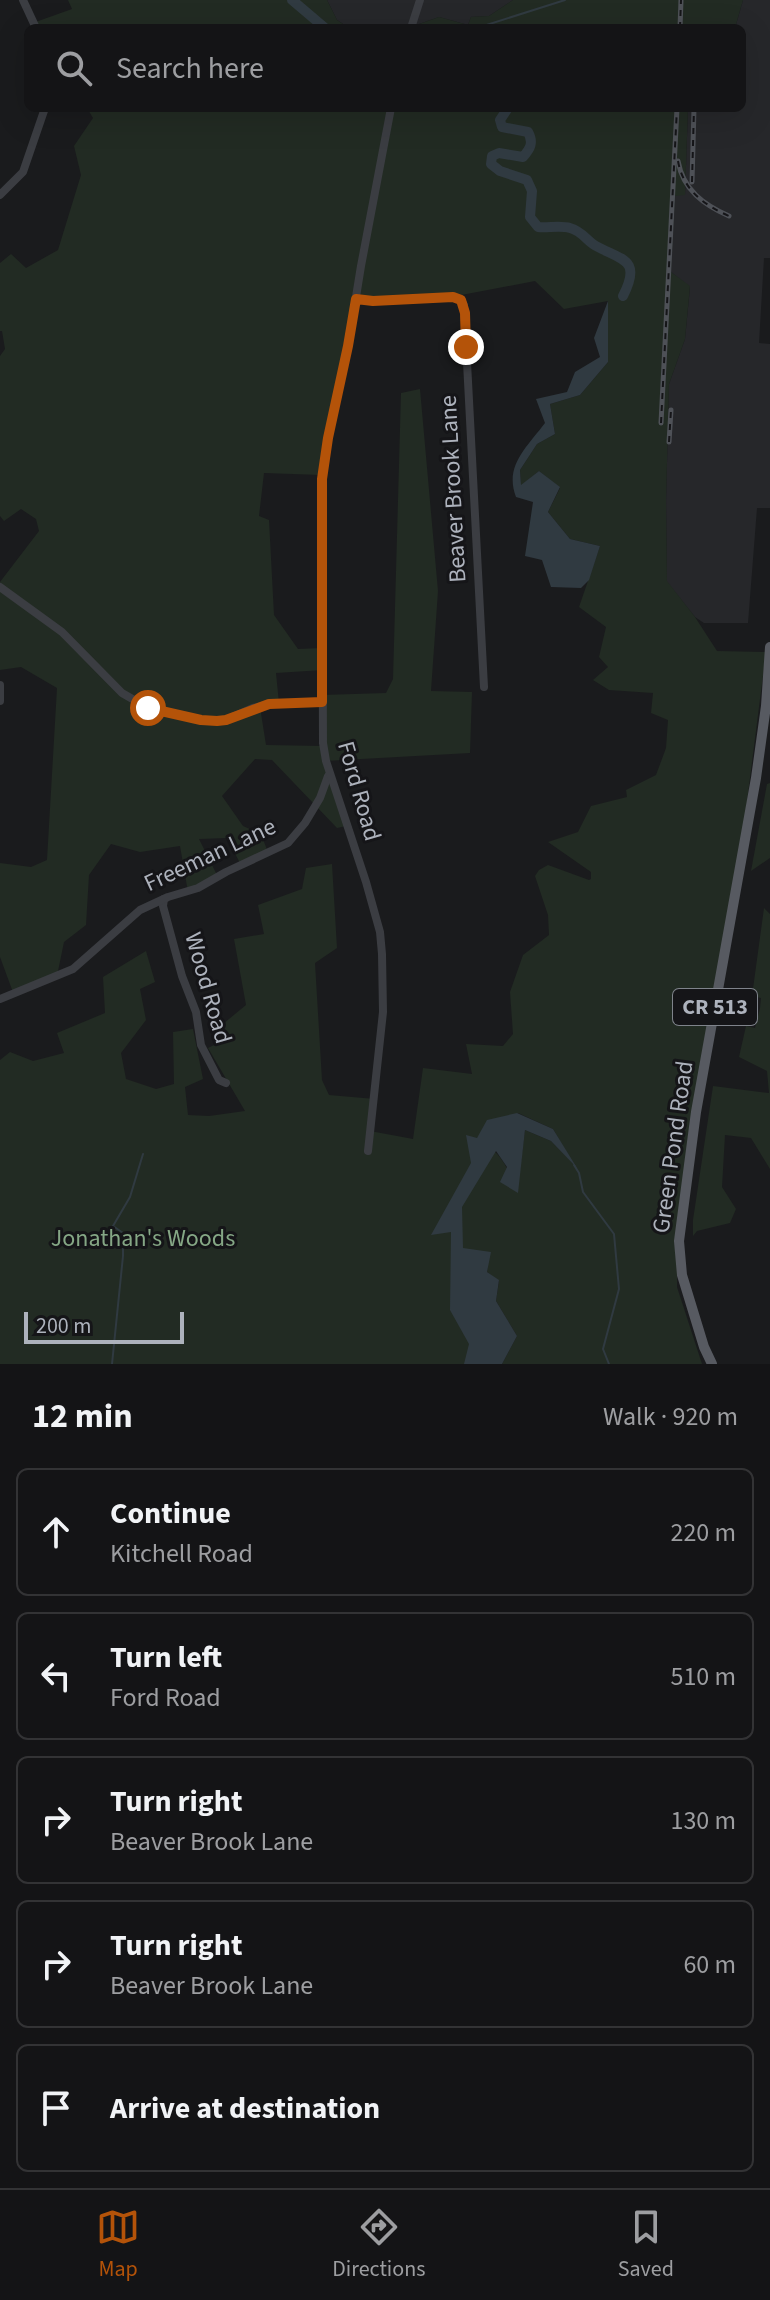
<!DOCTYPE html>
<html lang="en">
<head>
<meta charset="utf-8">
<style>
  :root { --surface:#141416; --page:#212123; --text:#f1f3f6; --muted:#9d9ea1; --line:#333335; --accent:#b45309 }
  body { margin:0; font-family:"Source Sans 3",sans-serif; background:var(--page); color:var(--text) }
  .scale { position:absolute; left:24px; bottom:20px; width:160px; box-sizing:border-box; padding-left:8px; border:4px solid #adb2bc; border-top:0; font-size:22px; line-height:28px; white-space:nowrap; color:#adb2bc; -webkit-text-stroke:6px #151518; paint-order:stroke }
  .stop { position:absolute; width:24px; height:24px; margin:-18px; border:6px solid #b45309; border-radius:50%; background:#fff }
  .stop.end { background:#b45309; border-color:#fff; box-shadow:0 2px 8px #0008 }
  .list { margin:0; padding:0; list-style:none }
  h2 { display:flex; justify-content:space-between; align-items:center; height:104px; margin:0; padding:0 32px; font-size:34px }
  h2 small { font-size:26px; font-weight:400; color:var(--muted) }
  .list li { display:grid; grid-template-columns:52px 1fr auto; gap:24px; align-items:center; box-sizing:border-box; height:128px; margin:0 16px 16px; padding:0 16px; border:2px solid var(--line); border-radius:12px }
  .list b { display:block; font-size:30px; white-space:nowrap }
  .list p { margin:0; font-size:26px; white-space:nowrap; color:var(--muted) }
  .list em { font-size:26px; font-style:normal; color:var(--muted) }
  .icon { flex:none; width:44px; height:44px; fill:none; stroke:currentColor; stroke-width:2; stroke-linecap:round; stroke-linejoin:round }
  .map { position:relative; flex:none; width:770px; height:1364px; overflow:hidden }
  .search { position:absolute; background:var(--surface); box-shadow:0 8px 32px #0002; left:24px; right:24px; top:24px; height:88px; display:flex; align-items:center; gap:20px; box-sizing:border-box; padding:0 28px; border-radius:12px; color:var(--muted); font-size:30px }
  .sheet { height:824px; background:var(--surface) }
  nav { display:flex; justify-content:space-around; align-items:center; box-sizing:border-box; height:112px; border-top:2px solid var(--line); background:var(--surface); font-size:22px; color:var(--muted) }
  nav a { display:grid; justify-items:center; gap:4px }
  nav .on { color:var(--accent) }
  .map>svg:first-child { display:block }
</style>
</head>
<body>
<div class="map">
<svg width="770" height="1364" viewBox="0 0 770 1364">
  <rect width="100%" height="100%" fill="#1a1b1d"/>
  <g fill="#26272a">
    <path d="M327 0H513L489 16 471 17 468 25 439 17 408 28H349L337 20Z"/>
    <path d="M743 0H770V258H764L759 343 770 344V508H757L748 623H704L695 617 667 582 666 501 669 384 685 339 690 287 671 272 675 195 685 194 688 108H742V28H735Z"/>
  </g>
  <g fill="#222b23" fill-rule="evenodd">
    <path d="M68 0H327L337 20 349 28H31L30 24 72 9Z"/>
    <path d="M513 0H743L735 28H408L439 17 468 25 471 17 489 16Z"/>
    <path d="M87 108H688L685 195 675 196 671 272 690 286 685 339 669 384 666 501 667 581 695 617 717 651 766 652 744 825 677 1228V1287L702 1364H502L517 1336 496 1301 499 1281 487 1272 488 1265 480 1270 492 1364H0V1060L10 1052 33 1061 64 1053 57 1033 105 1013 103 977 146 951 155 982 140 989 146 1020 121 1053 126 1079 156 1089 174 1084 173 1032 193 1029 203 1079 185 1087 188 1115 209 1116 245 1111 208 1048 216 1044 212 1033 246 1005 234 939 264 934 258 905 302 889 306 868 332 864 337 948 315 963 322 1080 329 1095 375 1099 370 1131 413 1139 423 1068 472 1074 466 1044 503 1046 513 1034 510 992 523 955 549 935 548 915 535 876 539 870 548 865 589 880 591 879V872L548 842 578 832 591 806 627 797 626 790 656 775 666 748 668 720 651 713 653 693 609 690 593 680 608 667 599 657 606 627 579 607 600 546 570 539 548 512 560 488 539 471 521 486 520 470 537 444 555 434 550 404 580 395 608 362V301L564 309 535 281 456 296 354 300 321 475 264 473 259 516 269 520 274 615 298 649 322 648 323 670 276 673 279 703 260 707 266 745 323 746 322 695 386 693 393 679 401 393 420 389 438 591 431 691 472 692 470 753 325 761 346 826 337 828 272 760 255 759 222 796 243 826 261 834 269 855 241 865 227 838 199 839 218 877 188 892 180 846 140 852 111 844 89 875 86 925 64 942 57 976 14 995 0 957V863L31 867 47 860 57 688 21 667 0 670V582L39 531 36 519 21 509 4 521 0 516V356L5 349 2 331H0V263L11 254 26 268 58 250 81 175 74 146 93 118ZM518 1113 553 1129 573 1163 551 1141 525 1130 517 1192C506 1164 503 1155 477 1138Z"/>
    <path d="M770 783V858L751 871 767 784Z"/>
    <path d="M764 908 770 914V1169L751 1138 725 1135 722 1187 736 1209 730 1223 697 1231 693 1236V1220L713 1086 769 1093 767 1071 739 1057 746 1026 755 1028 760 1008 761 998 752 996Z"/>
  </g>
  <g fill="#303a41">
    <path d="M608 301V362L580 395 550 404 555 434 537 444 520 470 521 485 539 471 560 487 548 512 570 539 600 546 589 580 581 588 551 587 542 560 525 556 533 502 516 497C504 466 527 447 545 423L536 399 567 392 575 372 600 357 594 338Z"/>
    <path d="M517 1113 553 1129 577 1168 551 1141 525 1130 518 1193 500 1182 507 1167 496 1151 462 1207 463 1248 491 1252 487 1272 499 1280 496 1301 517 1336 502 1364H464L469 1344 450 1310 451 1232 431 1235 471 1163 466 1135 477 1138 487 1120Z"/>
  </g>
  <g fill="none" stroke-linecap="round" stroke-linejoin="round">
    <g stroke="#303a41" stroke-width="2">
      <path d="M477 28 565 0"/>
      <path d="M574 1165 579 1173 583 1192 614 1234 619 1289 603 1349 609 1364"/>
      <path d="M112 1364 123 1256V1233L113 1226 130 1197 143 1154"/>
    </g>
    <g stroke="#303a41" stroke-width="10">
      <path d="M292 0 325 28"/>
      <path d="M508 108 500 120 502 127 528 132C534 143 530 149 523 157L499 153 492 156 491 164 500 171 527 180 532 191 530 217 538 227C548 228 561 225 570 228 582 231 587 241 596 246 622 260 642 259 623 296"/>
    </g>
    <g stroke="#3b3d42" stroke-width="8">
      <path d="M23 0 36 28"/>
      <path d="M411 28 420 0"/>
      <path d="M0 195 23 172 45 108"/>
      <path d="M356 299 373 301 453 297 461 300 464 305 484 687"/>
      <path d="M0 587 62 632 122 693 148 708 201 720 217 721 226 720 253 708 269 704 322 702"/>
      <path d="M0 685V701"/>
      <path d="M164 899 163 906 182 976 196 1012 201 1045 219 1080 226 1083"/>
      <path d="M0 999 73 969 140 910 168 897 198 888 226 872 288 843 305 823 320 798 328 776"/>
      <path d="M368 1151 383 1012 382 954 380 932 366 882 326 761 323 743 322 479 328 438 348 346 361 266 391 108"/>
    </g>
    <path stroke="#575a61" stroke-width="10" d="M712 1364 704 1347 682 1275 679 1241 696 1112 756 778 766 706 770 647"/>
    <g stroke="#4e5157" stroke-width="5">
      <g id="rail">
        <path d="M680 28 681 0"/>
        <path d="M678 161C683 190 704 205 729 216"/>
        <path d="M692 182 694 108"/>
        <path d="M661 423 677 108"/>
        <path d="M669 442 671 410"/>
      </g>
    </g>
    <use href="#rail" stroke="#151518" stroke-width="2" stroke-dasharray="6" stroke-linecap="butt"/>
  </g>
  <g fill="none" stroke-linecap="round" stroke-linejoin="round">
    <path stroke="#b45309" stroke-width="10" d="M148 708 201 720 217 721 226 720 269 704 322 702V479L328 438 348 346 356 299 373 301 453 297 461 300 465 313 466 347"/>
  </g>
  <g text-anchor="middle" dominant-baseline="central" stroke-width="6" stroke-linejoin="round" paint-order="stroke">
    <rect fill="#151518" stroke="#7f838b" stroke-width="2" x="673" y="989" width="84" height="36" rx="6"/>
    <g font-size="22" font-weight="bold" fill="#adb2bc">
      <text x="715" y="1007">CR 513</text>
    </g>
    <g font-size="24" fill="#adb2bc" stroke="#151518">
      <text transform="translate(453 489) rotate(-93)">Beaver Brook Lane</text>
      <text transform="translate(359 791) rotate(74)">Ford Road</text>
      <text transform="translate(210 855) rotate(-25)">Freeman Lane</text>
      <text transform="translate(208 988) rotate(74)">Wood Road</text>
      <text transform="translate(673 1147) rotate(-82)">Green Pond Road</text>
    </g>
    <g font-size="24" fill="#85a785" stroke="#151518">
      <text x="143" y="1238">Jonathan's Woods</text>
    </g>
  </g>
</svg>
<div class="scale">200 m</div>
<div class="stop" style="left:148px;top:708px"></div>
<div class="stop end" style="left:466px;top:347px"></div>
<div class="search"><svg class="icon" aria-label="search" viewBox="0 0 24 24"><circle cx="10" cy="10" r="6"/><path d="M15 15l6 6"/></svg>Search here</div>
</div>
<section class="sheet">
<h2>12 min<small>Walk · 920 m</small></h2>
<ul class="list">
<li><svg class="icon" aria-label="ahead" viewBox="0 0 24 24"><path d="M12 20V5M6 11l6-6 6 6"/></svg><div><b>Continue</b><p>Kitchell Road</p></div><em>220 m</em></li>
<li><svg class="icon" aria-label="left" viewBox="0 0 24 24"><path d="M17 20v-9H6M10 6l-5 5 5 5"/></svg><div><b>Turn left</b><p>Ford Road</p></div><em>510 m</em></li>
<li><svg class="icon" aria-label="right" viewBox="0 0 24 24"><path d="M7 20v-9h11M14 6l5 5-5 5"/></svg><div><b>Turn right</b><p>Beaver Brook Lane</p></div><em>130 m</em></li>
<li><svg class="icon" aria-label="right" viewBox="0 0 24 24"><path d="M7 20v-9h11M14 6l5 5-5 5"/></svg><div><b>Turn right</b><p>Beaver Brook Lane</p></div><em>60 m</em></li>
<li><svg class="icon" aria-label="arrive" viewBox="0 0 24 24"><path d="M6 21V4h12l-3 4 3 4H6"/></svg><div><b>Arrive at destination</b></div></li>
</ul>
</section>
<nav>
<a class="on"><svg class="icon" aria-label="map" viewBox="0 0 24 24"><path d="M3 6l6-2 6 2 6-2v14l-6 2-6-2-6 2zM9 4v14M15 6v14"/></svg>Map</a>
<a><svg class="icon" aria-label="directions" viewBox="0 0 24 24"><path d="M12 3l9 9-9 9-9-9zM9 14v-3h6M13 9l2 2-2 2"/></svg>Directions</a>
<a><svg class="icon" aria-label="saved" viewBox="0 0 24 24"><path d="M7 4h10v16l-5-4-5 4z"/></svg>Saved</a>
</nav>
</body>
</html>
